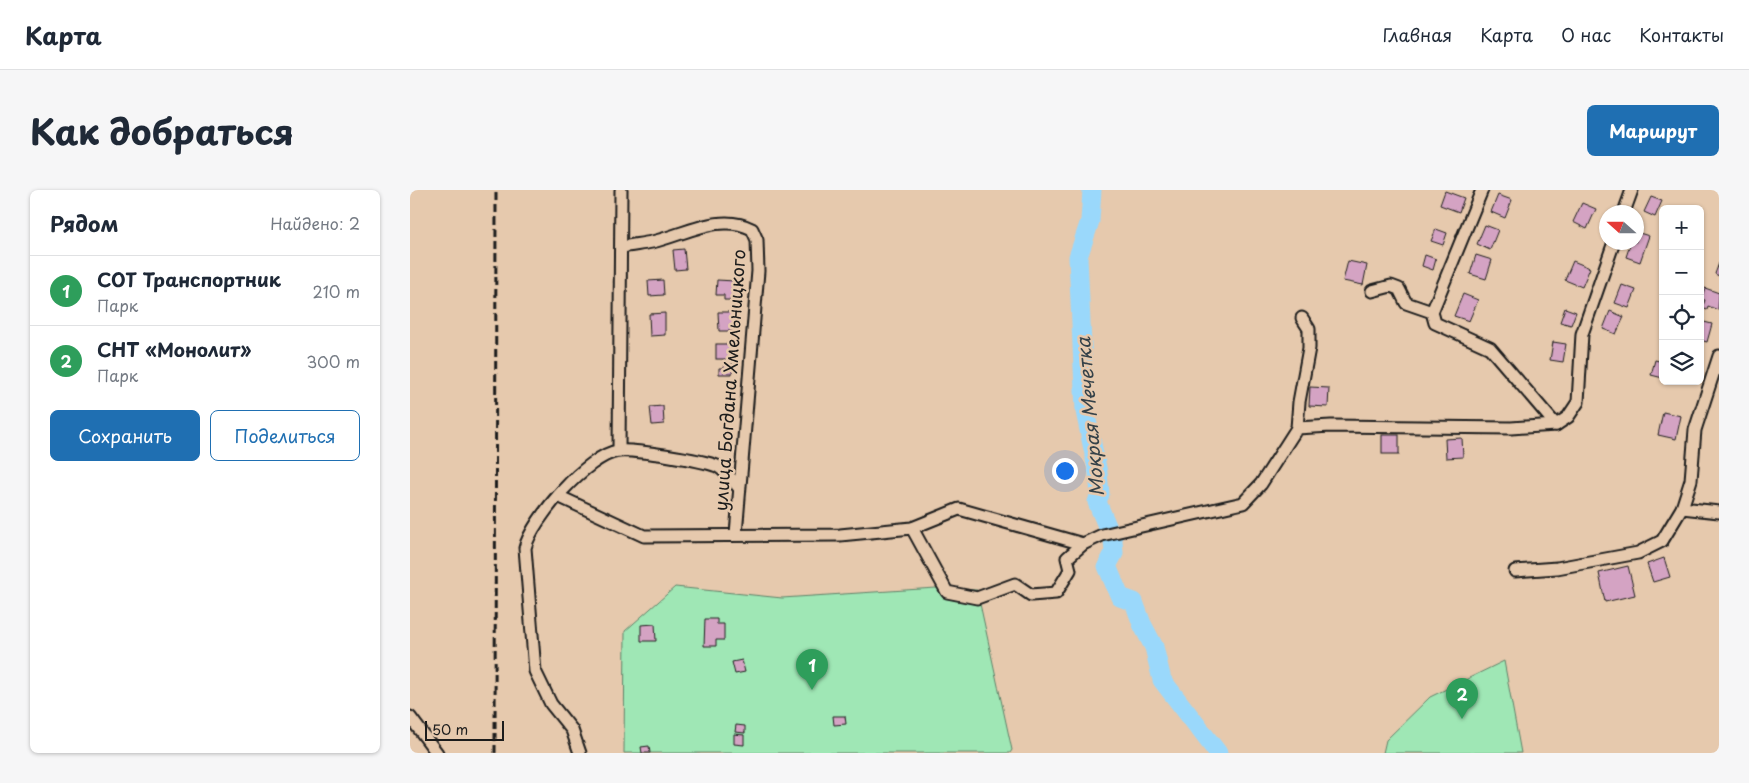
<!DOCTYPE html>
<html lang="ru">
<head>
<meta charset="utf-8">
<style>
  :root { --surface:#fff; --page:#f6f6f7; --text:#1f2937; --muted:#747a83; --line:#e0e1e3; --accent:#1f6fb2 }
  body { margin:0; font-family:"Playpen Sans",sans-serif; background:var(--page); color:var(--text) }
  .controls { position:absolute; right:15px; top:15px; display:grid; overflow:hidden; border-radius:8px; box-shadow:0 1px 4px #0004 }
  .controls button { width:45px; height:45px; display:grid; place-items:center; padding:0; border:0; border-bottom:1px solid var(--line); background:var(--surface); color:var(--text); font:25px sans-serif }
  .compass { position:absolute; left:1189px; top:15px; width:45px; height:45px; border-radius:50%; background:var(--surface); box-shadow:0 1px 4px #0004; rotate:291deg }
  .scale { position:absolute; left:15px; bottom:12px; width:79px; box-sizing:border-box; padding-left:5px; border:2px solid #1c1c1c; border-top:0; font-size:14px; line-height:18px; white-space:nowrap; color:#1c1c1c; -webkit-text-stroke:4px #e6c9ad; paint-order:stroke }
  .you { position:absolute; left:654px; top:280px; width:18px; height:18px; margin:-12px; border:4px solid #fff; border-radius:50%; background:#1a73e8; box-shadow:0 0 0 8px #1a73e833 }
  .badge { display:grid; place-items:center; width:32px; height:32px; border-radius:50%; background:var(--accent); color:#fff; font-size:16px; font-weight:700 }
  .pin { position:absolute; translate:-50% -41px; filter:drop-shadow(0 1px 2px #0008) }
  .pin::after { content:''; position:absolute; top:26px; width:18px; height:15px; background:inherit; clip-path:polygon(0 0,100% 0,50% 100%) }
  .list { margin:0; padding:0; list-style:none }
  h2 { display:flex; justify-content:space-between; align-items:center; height:65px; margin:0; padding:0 20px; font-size:21px }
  h2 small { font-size:16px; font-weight:400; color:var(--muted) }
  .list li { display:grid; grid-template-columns:32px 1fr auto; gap:15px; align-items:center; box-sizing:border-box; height:70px; padding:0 20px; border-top:1px solid var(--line) }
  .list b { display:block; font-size:19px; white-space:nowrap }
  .list p { margin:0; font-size:16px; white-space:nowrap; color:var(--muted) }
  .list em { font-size:16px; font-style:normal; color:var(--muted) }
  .actions { display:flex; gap:10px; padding:15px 20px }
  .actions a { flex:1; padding:11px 0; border:1px solid var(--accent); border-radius:8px; text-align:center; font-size:18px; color:var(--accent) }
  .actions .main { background:var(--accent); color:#fff }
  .icon { flex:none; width:28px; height:28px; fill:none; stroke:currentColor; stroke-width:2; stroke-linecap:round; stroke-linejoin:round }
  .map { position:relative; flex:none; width:1309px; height:563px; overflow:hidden; border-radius:8px }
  header { display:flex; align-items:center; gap:30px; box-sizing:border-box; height:70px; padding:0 25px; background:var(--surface); border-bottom:1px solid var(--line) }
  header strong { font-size:24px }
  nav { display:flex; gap:28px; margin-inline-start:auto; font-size:18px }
  .intro { display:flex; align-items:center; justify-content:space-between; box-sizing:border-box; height:120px; padding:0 30px }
  h1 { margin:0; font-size:35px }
  .button { padding:12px 22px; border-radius:8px; background:var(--accent); color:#fff; font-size:18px; font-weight:700 }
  main { display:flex; gap:30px; padding:0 30px }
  aside { flex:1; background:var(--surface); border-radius:8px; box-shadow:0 1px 4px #0004 }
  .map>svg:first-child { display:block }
</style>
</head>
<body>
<header>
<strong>Карта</strong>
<nav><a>Главная</a><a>Карта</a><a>О нас</a><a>Контакты</a></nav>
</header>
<div class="intro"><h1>Как добраться</h1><a class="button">Маршрут</a></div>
<main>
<aside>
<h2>Рядом<small>Найдено: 2</small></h2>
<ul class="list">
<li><span class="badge" style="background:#2e9e5b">1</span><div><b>СОТ Транспортник</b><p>Парк</p></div><em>210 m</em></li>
<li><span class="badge" style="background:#2e9e5b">2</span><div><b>СНТ «Монолит»</b><p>Парк</p></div><em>300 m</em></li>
</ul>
<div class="actions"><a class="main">Сохранить</a><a>Поделиться</a></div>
</aside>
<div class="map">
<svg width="1309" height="563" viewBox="0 0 1309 563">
  <rect width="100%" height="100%" fill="#e6c9ad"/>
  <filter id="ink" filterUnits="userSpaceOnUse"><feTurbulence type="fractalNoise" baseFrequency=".02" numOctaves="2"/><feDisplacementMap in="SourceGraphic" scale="10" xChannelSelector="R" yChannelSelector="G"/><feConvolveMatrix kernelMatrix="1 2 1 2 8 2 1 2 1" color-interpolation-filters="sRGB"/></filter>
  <g filter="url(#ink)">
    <g fill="#9fe7b5" stroke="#5e8268">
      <path d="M265 397 372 408 526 398 567 400 602 560 600 563H214L215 441Z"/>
      <path d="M1094 471 1111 563H973L976 550 1020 507Z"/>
    </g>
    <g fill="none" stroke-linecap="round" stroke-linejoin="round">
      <path stroke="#9ad8fb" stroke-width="19" d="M682 0 680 31 668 67 675 221 688 283 690 304 687 312 703 350 704 363 697 376 710 407 724 412 732 434 744 457 752 490 808 563"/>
    </g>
    <g fill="#d4a3c3" stroke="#1c1c1c">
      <path d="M1035 1 1054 8 1049 22 1030 15Z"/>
      <path d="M1088 5 1102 10 1095 28 1081 22Z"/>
      <path d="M1241 7 1252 11 1245 27 1234 22Z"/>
      <path d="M1172 13 1186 19 1177 39 1163 32Z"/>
      <path d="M1075 35 1088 40 1080 60 1067 54Z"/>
      <path d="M1026 39 1037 43 1033 55 1021 51Z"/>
      <path d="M1226 42 1239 46 1230 72 1216 67 1221 52H1226Z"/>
      <path d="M274 59 276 79 265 80 263 60Z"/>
      <path d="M1015 65 1026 69 1023 80 1012 76Z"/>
      <path d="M1066 65 1082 70 1076 89 1060 84Z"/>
      <path d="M938 71 957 75 953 95 933 91Z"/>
      <path d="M1163 71 1180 78 1172 97 1155 90Z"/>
      <path d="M1309 73V86L1305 84Z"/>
      <path d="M253 90 254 105 239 106 238 91Z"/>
      <path d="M307 90 325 91V110H314V105H306Z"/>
      <path d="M1212 95 1226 100 1219 118 1205 113Z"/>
      <path d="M1295 98 1309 103 1308 120 1298 116 1297 120 1292 118 1295 110 1291 109Z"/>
      <path d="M1053 104 1068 110 1059 131 1044 126Z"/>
      <path d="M1155 118 1166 122 1161 135 1150 132Z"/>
      <path d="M1200 121 1214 127 1206 144 1193 139Z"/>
      <path d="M308 122H328V141H309Z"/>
      <path d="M255 123V145L240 146 239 124Z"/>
      <path d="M1290 131 1302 134 1297 152 1290 150Z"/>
      <path d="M1143 152 1156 154 1153 172 1140 170Z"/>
      <rect x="306" y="154" width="17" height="15"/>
      <path d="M1245 170 1253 172V188L1241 185Z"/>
      <path d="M314 174H323L322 184H309V178H314Z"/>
      <path d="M900 197 919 198 918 217 899 216Z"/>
      <path d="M253 216 254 234 242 235 240 217Z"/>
      <path d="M1253 222 1271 226 1266 249 1248 245Z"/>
      <rect x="972" y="245" width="17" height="19"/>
      <path d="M1052 248 1053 267 1036 268 1035 249Z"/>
      <path d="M1254 368 1260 387 1243 392 1237 374Z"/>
      <path d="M1218 376 1225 405 1195 412 1189 383Z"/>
      <path d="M295 429H307V434H314V450H306V456H294Z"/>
      <path d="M245 434 246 451H231V435Z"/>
      <path d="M332 470 335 482 325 484 322 472Z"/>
      <path d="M423 526H435L436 534 424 535Z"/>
      <path d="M326 535 335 536V543L325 542Z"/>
      <path d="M324 544 334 545V555L324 554Z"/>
      <path d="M239 556 240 563H232L231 557Z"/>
    </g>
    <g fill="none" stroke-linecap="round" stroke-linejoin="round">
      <g stroke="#1c1c1c" stroke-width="15">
        <g id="minor">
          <path d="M1214 22 1222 0"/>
          <path d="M212 57C222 55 232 54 242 52 274 45 310 22 342 39L347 50 348 81 326 344"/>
          <path d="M962 101 981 96 989 99 996 113 1022 122 1025 133 1080 158 1146 235"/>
          <path d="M1022 122 1072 0"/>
          <path d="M887 238 889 212 899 158V139L892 128"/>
          <path d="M209 261 211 0"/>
          <path d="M148 306 234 346 430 345 502 338 549 319 673 354"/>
          <path d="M1272 318 1309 322"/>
          <path d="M502 338 537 402 567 408 605 394 621 405 646 403 660 380 657 368 673 354 692 345 833 313 851 294 887 238 921 236 1101 238 1146 235 1158 227 1168 212 1172 144 1204 52"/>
          <path d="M1105 381 1147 378 1228 363 1252 351 1272 318 1281 290 1285 240 1309 166"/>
          <path d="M0 527 27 563"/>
          <path d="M170 563 162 540 141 514 125 481 115 358C122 329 178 265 208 261 225 259 291 270 307 276 315 280 323 291 329 298"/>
        </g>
      </g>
      <use href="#minor" stroke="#e6c9ad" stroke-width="11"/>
      <path stroke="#1c1c1c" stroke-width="3" stroke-dasharray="8 4" stroke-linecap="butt" d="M85 563 86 0"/>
    </g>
  </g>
  <g text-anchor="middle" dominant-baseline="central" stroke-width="5" stroke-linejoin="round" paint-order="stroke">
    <g font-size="18" fill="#1c1c1c" stroke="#e6c9ad">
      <text transform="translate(319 190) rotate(-86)">улица Богдана Хмельницкого</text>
    </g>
    <g font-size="19" font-style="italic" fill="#354249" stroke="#e6c9ad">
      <text transform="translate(679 227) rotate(-95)">Мокрая Мечетка</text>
    </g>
  </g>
</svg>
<div class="controls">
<button>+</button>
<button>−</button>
<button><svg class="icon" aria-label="locate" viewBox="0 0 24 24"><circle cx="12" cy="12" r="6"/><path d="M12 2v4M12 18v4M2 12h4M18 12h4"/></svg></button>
<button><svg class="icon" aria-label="layers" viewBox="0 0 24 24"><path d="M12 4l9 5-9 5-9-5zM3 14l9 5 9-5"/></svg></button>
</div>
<svg class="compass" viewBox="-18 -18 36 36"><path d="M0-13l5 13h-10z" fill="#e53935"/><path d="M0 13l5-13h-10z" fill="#747a83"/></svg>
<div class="scale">50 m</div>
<div class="you"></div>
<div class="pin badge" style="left:402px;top:500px;background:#2e9e5b">1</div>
<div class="pin badge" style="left:1052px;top:529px;background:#2e9e5b">2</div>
</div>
</main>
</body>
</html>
